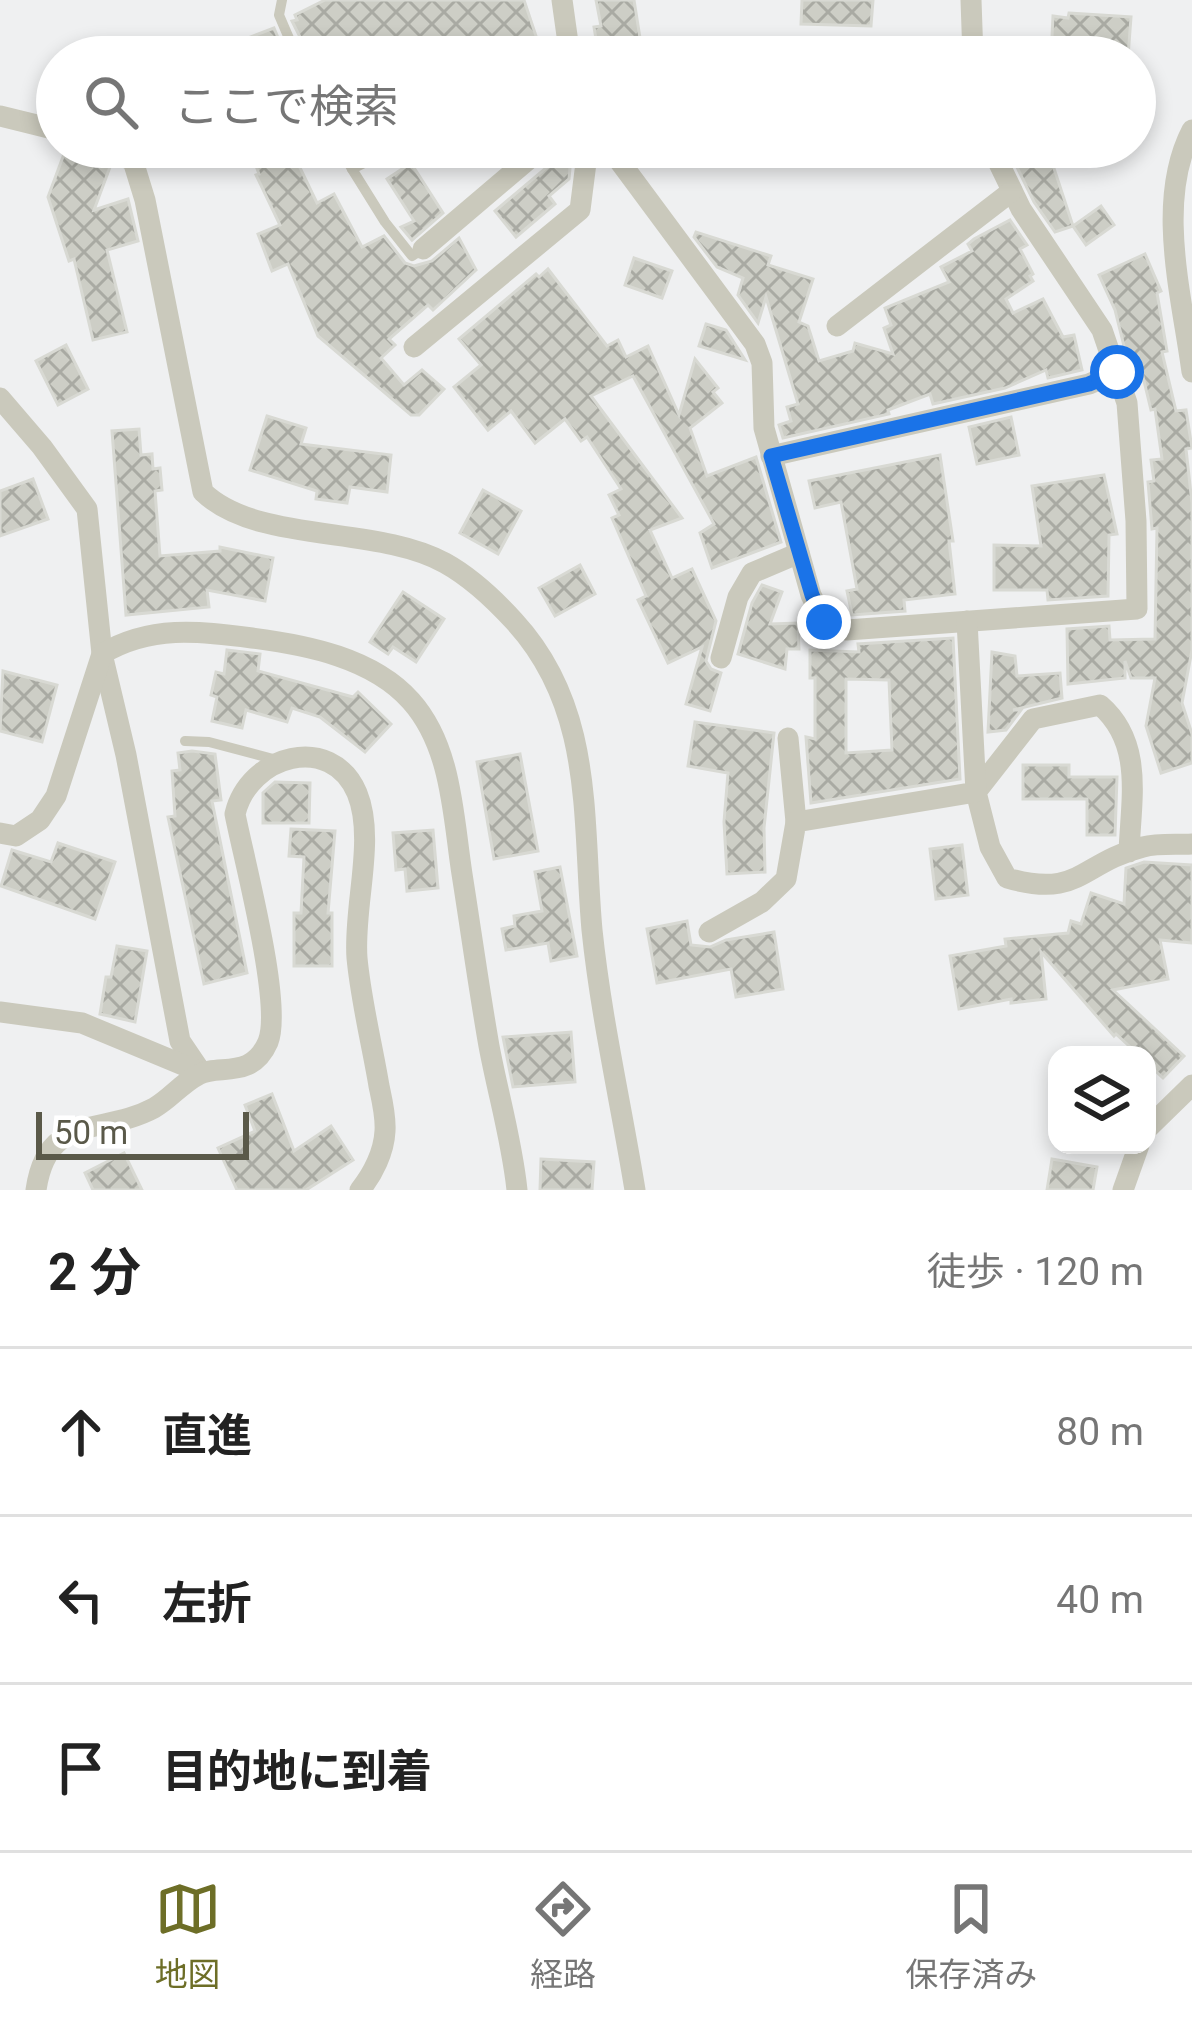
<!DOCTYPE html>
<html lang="ja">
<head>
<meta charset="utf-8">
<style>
  :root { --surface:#fff; --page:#f2f2f2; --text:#222; --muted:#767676; --line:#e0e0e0; --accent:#6d6e27 }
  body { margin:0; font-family:Roboto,"Noto Sans JP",sans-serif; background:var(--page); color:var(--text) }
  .controls { position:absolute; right:36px; bottom:36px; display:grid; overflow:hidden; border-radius:24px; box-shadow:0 6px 18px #0003 }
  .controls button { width:108px; height:108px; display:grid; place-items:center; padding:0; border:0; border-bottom:3px solid var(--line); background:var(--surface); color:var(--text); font:60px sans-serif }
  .scale { position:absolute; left:36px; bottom:30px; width:213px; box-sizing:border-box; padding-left:12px; border:6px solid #5a5949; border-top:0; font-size:33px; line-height:42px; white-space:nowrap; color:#5a5949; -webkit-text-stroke:9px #fff; paint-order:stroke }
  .stop { position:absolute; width:36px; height:36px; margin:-27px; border:9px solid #1a73e8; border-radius:50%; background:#fff }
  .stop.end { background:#1a73e8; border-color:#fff; box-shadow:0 3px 12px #0008 }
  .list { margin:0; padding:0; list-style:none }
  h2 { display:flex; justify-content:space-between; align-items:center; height:156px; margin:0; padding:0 48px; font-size:51px }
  h2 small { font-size:39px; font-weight:400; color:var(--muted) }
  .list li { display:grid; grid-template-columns:78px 1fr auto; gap:36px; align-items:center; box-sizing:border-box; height:168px; padding:0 48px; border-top:3px solid var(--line) }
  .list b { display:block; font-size:45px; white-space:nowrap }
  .list em { font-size:39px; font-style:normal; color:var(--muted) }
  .icon { flex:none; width:66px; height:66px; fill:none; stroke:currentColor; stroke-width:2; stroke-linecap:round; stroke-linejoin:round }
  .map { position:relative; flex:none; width:1192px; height:1190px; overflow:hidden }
  .search { position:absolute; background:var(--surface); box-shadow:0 6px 18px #0003; left:36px; right:36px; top:36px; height:132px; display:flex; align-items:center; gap:30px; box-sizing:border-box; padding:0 42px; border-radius:66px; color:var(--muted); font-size:45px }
  .sheet { height:660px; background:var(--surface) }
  nav { display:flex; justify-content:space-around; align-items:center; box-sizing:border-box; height:168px; border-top:3px solid var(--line); background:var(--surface); font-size:33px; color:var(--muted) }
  nav a { display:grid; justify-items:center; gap:6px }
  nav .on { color:var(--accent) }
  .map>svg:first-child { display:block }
</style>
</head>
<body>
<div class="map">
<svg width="1192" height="1190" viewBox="0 0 1192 1190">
  <defs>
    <pattern id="building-cross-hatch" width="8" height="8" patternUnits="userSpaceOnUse" patternTransform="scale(3)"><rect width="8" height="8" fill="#cdcec6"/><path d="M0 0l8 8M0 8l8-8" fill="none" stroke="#a9aaa3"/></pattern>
  </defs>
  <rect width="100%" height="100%" fill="#eff0f1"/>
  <g fill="url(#building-cross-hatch)" stroke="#d8d9d3" stroke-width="3" fill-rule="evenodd">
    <path d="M325 0H524L543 57H310L292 21 297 20 295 15Z"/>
    <path d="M596 0H634L643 57H599L594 27 601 26Z"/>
    <path d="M802 0H873L871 26 801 24Z"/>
    <path d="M1069 13 1131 17 1128 57H1051L1053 16 1068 18Z"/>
    <path d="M274 28 286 57H204V55Z"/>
    <path d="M249 147H290L317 203 334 194 362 247 384 236 405 263 414 266 432 261 459 238 476 270 433 310 428 305 389 339 395 345 381 358 404 385 422 370 444 389 419 415H411L318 336 288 264 272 271 258 234 280 225 256 175 259 174Z"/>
    <path d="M1032 147H1047L1073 226 1055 232 1034 202 1010 153Z"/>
    <path d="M90 153 110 167 94 210 128 199 138 241 107 250 127 332 93 340 74 259 69 261 48 197 64 154 86 162Z"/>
    <path d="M560 156 570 168 569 179 549 196 555 204 516 237 495 211Z"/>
    <path d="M411 163 443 213 412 240 401 227 414 221 387 179Z"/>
    <path d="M1101 206 1114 225 1086 245 1073 226Z"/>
    <path d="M1010 220 1027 245 1020 249 1033 274 1030 276 1033 281 1006 299 1013 313 1043 299 1063 337 1074 335 1082 370 1048 378 1046 370 1005 388 933 404 930 394 888 410 889 414 783 438 779 425 791 421 787 407 798 404 766 297 758 323 738 295 743 278 717 267 694 237 696 232 771 256 768 265 813 279 799 322 808 326 819 361 853 351 855 343 893 354 884 328 891 325 885 308 949 282 941 267 972 251 968 244 974 239Z"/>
    <path d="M1145 254 1161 291 1157 293 1167 351 1162 352 1176 411 1186 410 1192 448 1186 449 1192 503V650L1182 703 1192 734V763L1161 773 1146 726 1155 678H1131L1125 661V678L1068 684 1067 629 1109 626 1110 640 1155 639 1157 528 1152 529 1148 482 1154 481 1151 460 1162 459 1155 409 1151 410 1138 356 1127 358 1115 310 1099 275Z"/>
    <path d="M634 258 672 271 662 298 625 285Z"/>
    <path d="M548 269 607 346 618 340 626 357 648 346 679 415 695 359 718 388 713 392 722 403 690 428 707 476 756 457 781 542 712 568 700 533 714 524 633 376 591 396 682 518 650 530 672 578 692 569 716 621 706 661 711 669 721 673 710 711 686 704 702 647 668 663 638 600 646 596 612 518 619 515 609 495 621 489 587 437 581 441 565 419 535 443 511 411 488 430 454 387 481 365 459 339 536 274 539 277Z"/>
    <path d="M706 324 726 330 745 360 699 346Z"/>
    <path d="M66 345 88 389 58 405 36 361Z"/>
    <path d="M267 416 306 428 301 444 391 455 387 492 350 487 347 503 316 499 317 491 250 470Z"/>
    <path d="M1011 417 1019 455 977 464 969 427Z"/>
    <path d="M139 429 141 455 152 454 153 469 160 468 162 490 155 491 160 556 220 551V547L273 558 265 601 207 590 209 607 126 615 112 431Z"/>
    <path d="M940 455 953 541H949L955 594 904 600 905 611 852 615 847 591 857 589 841 502 815 508 809 481Z"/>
    <path d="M1104 475 1117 534 1109 535 1108 596 1048 600 1047 590H994V545L1041 546 1032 486Z"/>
    <path d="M33 479 48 519 0 536V491Z"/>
    <path d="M483 490 521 511 498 554 460 533Z"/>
    <path d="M580 565 595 594 555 616 539 588Z"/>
    <path d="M762 585 782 592 770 624 798 623 799 649H787L785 669 738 654 752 603Z"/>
    <path d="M403 592 444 619 416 662 393 647 388 654 370 642Z"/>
    <path d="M953 638 960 779 811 803 806 737 815 739V678H810V650L859 652 858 644ZM846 679 889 680 892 750 846 753Z"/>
    <path d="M227 650 260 654 258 671 353 697 358 692 391 724 365 752 320 717 292 708 287 722 246 710 242 728 212 721 217 697 211 695 216 672 224 674Z"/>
    <path d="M992 652 1015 656 1017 676 1060 673 1062 698 1013 710H1021L1006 730 988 732Z"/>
    <path d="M3 671 57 685 42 742 0 731Z"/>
    <path d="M695 722 774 733 764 828 765 872 727 874 724 822 728 773 688 766Z"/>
    <path d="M192 751 215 754 221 800 212 801 247 973 204 984 168 817 175 816 172 771 180 770 178 753Z"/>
    <path d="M520 754 538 851 494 859 477 762Z"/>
    <path d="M1023 765H1069V777H1117L1115 835H1087V799H1023Z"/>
    <path d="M275 782 310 783 309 823H263V793Z"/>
    <path d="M291 829 335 831 328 913H332V966H294V913H301L304 857 289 856Z"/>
    <path d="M433 830 438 888 407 891 405 869 396 870 393 833Z"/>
    <path d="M58 843 115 862 95 919 1 886 12 850 51 862Z"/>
    <path d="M962 845 968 895 936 899 930 849Z"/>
    <path d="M1144 862 1192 865V943L1160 940 1168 979 1113 990 1184 1056 1163 1078 1147 1063V1055H1139L1116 1034 1114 1036 1041 952 1046 999 1011 1003V999L959 1009 950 956 1006 946 1005 939 1068 933 1071 921 1081 924 1091 893 1124 904 1126 868Z"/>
    <path d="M560 867 577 956 551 961 548 943 506 950 502 929 515 926 514 916 542 911 535 872Z"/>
    <path d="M687 921 691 945 710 947 726 940 774 932 783 989 736 997 731 969 657 983 647 929Z"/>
    <path d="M117 946 147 951 135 1022 100 1014 106 977H111Z"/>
    <path d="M571 1032 575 1082 513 1087 503 1037Z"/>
    <path d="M272 1094 294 1151 331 1126 353 1160 306 1190H237L218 1148 255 1131 245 1105Z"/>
    <path d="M124 1153 142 1190H93L85 1173Z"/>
    <path d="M541 1159 594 1162 592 1190H540Z"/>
    <path d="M1052 1159 1097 1167 1093 1190H1047Z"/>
  </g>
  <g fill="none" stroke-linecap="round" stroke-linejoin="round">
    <g stroke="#cac9bc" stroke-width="10">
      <path d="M282 0 279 15 297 57"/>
      <path d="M340 147 352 169"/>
      <path d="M396 147 352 169 385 222 412 256 423 249"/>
      <path d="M185 741 209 742 277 760"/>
    </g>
    <g stroke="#cac9bc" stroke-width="21">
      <path d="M562 0 570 57"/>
      <path d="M971 0 973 57"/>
      <path d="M0 116 57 130"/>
      <path d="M1192 130C1155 201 1182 296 1192 372"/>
      <path d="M103 147 133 161 145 200 203 492C257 544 377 525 445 563 472 578 493 598 514 621 595 709 582 819 592 930 601 1017 621 1104 635 1190"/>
      <path d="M609 147 755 344 762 363 764 428 811 595 824 622 847 630 1137 609 1136 521 1127 403 1102 330 1021 209 991 147"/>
      <path d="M423 249 543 147"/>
      <path d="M837 326 1012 191"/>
      <path d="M414 347 580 210 588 147"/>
      <path d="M0 398 42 447 87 509 102 654 126 755 180 1041 201 1072"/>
      <path d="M771 456 1089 384 1117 372"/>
      <path d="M721 658 738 597 752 573 799 553"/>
      <path d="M788 738 796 822"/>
      <path d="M0 833 16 836 40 820 56 796 102 654C150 625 199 631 252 638 307 645 373 658 411 701 452 747 453 816 462 874 471 931 479 989 489 1046 498 1094 512 1141 517 1190"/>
      <path d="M1129 852C1131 799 1144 743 1100 705L1033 719 976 792 990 847 1007 878C1080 899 1080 863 1143 847 1158 843 1176 845 1192 844"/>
      <path d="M709 932 762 902 786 879 796 822 976 792 967 621"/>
      <path d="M0 1012 82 1023 200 1072"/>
      <path d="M1147 1129 1192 1085"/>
      <path d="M36 1190C47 1112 102 1136 154 1108 170 1099 182 1083 198 1075 218 1063 251 1081 268 1042 283 1005 244 860 235 814 249 755 331 732 357 793 376 839 353 907 357 958 361 1001 372 1044 379 1086 382 1100 386 1116 385 1131 384 1152 373 1174 360 1190"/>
      <path d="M1123 1190 1139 1145"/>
    </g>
  </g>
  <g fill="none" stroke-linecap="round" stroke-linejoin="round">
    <path stroke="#1a73e8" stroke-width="15" d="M824 622 812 595 771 456 1089 384 1117 372"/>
  </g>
</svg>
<div class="controls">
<button><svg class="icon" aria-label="layers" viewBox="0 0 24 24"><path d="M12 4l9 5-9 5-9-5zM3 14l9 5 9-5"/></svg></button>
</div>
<div class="scale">50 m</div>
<div class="stop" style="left:1117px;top:372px"></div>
<div class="stop end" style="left:824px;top:622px"></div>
<div class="search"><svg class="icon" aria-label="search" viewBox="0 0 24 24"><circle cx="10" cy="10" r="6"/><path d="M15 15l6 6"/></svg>ここで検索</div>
</div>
<section class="sheet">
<h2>2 分<small>徒歩 · 120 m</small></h2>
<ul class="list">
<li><svg class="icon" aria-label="ahead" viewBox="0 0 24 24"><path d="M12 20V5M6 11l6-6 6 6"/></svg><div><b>直進</b></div><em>80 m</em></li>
<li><svg class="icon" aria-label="left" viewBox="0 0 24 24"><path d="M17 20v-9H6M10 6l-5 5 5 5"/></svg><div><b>左折</b></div><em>40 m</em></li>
<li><svg class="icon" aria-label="arrive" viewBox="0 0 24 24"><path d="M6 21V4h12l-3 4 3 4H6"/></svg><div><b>目的地に到着</b></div></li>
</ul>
</section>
<nav>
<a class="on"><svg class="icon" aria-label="map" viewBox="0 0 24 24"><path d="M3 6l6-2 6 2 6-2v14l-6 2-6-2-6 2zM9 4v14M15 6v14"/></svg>地図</a>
<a><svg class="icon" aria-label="directions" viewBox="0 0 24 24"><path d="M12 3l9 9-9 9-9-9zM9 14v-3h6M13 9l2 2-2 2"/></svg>経路</a>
<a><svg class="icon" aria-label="saved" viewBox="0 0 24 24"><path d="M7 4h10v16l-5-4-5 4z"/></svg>保存済み</a>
</nav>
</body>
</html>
